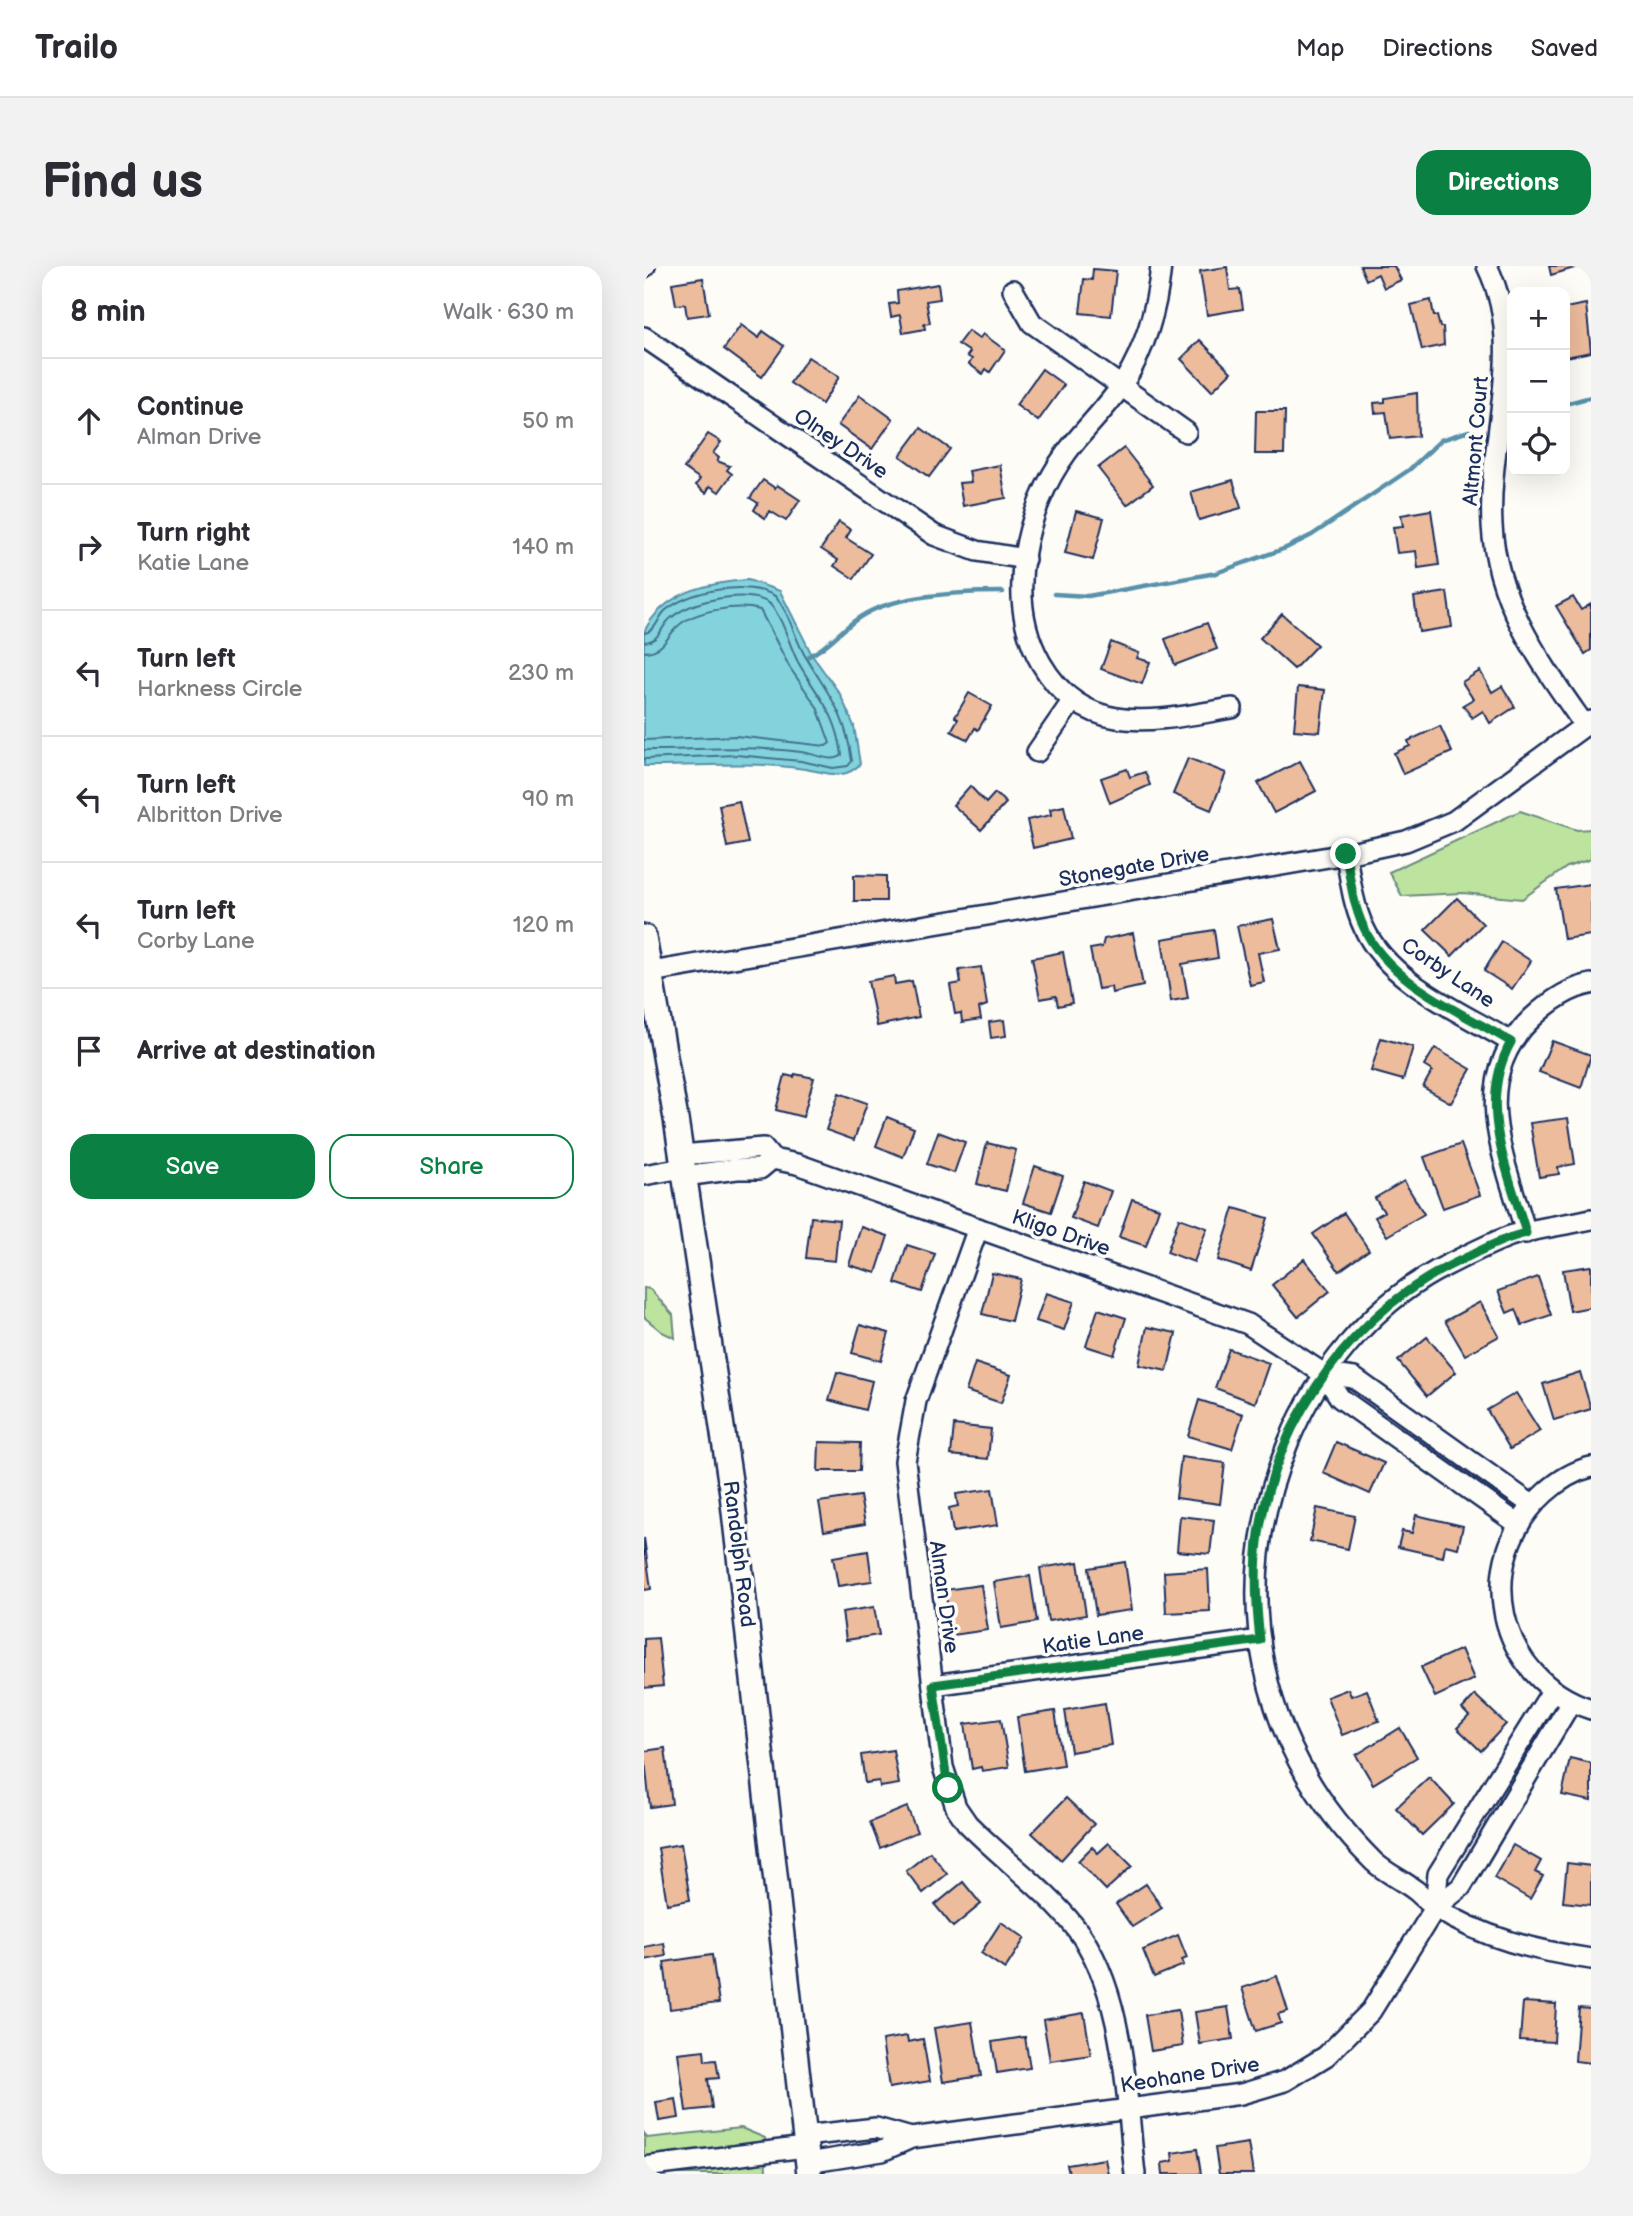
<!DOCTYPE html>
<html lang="en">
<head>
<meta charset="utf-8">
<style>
  :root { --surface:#fff; --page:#f2f2f3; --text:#2b2b33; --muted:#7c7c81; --line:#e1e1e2; --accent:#0b8043 }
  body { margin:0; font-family:"Balsamiq Sans",sans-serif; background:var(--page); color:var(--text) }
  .controls { position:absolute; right:21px; top:21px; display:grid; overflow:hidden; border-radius:14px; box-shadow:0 7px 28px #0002 }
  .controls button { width:63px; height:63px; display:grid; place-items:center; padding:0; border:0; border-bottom:2px solid var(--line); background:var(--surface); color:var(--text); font:35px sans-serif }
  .stop { position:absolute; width:21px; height:21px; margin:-16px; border:5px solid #0b8043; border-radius:50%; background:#fff }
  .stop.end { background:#0b8043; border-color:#fff; box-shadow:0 2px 7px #0008 }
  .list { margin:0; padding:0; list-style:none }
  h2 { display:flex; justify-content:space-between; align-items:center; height:91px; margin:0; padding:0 28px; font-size:30px }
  h2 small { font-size:23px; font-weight:400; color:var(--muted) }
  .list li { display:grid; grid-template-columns:46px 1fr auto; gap:21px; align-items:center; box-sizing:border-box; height:126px; padding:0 28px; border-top:2px solid var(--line) }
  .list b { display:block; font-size:26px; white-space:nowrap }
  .list p { margin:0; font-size:23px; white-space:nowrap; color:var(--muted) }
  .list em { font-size:23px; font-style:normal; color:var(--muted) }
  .actions { display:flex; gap:14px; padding:21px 28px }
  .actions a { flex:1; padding:16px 0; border:2px solid var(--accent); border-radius:21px; text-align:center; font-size:24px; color:var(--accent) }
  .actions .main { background:var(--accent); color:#fff }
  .icon { flex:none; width:38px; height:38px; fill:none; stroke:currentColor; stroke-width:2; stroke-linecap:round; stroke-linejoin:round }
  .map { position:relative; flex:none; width:947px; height:1908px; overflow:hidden; border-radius:21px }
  header { display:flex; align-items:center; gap:42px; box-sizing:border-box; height:98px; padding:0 35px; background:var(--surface); border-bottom:2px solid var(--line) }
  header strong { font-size:33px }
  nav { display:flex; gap:38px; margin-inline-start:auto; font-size:24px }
  .intro { display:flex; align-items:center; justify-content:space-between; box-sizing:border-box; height:168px; padding:0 42px }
  h1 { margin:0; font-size:49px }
  .button { padding:18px 32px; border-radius:21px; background:var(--accent); color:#fff; font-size:24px; font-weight:700 }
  main { display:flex; gap:42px; padding:0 42px }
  aside { flex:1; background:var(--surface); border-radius:21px; box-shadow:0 7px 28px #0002 }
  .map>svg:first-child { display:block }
</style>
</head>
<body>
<header>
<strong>Trailo</strong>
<nav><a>Map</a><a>Directions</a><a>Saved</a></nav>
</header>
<div class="intro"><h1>Find us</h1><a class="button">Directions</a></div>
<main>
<aside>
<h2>8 min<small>Walk · 630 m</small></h2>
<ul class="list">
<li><svg class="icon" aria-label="ahead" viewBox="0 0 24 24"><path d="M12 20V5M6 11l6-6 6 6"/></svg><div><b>Continue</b><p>Alman Drive</p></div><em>50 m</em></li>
<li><svg class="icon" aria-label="right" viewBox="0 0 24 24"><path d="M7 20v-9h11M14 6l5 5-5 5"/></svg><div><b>Turn right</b><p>Katie Lane</p></div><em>140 m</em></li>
<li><svg class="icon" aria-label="left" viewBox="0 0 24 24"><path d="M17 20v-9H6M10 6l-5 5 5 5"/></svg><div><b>Turn left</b><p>Harkness Circle</p></div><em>230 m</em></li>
<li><svg class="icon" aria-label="left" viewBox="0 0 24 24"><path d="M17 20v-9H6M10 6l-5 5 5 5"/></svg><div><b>Turn left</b><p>Albritton Drive</p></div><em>90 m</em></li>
<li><svg class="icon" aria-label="left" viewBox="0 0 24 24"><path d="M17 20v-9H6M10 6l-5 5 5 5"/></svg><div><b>Turn left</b><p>Corby Lane</p></div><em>120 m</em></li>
<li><svg class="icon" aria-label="arrive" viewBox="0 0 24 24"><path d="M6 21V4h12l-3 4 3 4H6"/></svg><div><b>Arrive at destination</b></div></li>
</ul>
<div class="actions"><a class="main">Save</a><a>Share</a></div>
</aside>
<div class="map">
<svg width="947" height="1908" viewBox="0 0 947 1908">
  <rect width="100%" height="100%" fill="#fdfcf7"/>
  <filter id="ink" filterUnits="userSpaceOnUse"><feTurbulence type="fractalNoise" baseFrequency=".0143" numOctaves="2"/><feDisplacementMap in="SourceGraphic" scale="14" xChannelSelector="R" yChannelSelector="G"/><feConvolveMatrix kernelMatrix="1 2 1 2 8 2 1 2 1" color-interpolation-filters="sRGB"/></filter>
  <g filter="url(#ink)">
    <g fill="#bce49f" stroke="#6c8a7e" stroke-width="2">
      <path d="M876 545 933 564 947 563V593L923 601 878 633 819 627 758 630 745 606Z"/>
      <path d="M0 1022 6 1023 29 1049 31 1072 18 1066 0 1051Z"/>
      <path d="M97 1862 121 1872 122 1908H0V1867L3 1872Z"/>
    </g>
    <path fill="#82d3dc" stroke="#5991aa" stroke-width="2" d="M104 314 136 325 168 389 196 428 210 460 216 498C205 510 192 510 177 506 117 493 60 501 0 500V366C19 326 63 317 104 314Z"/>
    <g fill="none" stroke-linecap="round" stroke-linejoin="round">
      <g stroke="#447190" stroke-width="2">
        <path d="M0 367C13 365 13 352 22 344 48 324 102 314 131 330 147 348 150 373 163 393 187 433 201 446 208 495L204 500 189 502 157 495 92 489 0 493"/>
        <path d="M0 376C17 375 16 361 27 352 48 334 101 323 125 337 140 353 144 377 154 396 174 432 192 444 198 489 189 498 170 487 157 486 104 479 53 484 0 484"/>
        <path d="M0 386C20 385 21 373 33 361 50 344 94 338 116 344L146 402 173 441 186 477 182 480 92 470 0 474"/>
      </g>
      <g stroke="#5991aa" stroke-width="4.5">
        <path d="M921 138 947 131"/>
        <path d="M410 328 444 330 572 307 642 282 668 269 765 204 797 174 825 165"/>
        <path d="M165 390C187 380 200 359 221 348 256 328 319 326 359 326"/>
      </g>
    </g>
    <g fill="#ecbc9d" stroke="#1b2f5e" stroke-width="2">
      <path d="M716 0H750L757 14 740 22 734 8 722 14Z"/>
      <path d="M905 0H937L907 9Z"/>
      <path d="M583 1 586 24 596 23 599 43 563 49 556 5Z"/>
      <path d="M449 3 472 5 467 50 436 47 440 13 448 14Z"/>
      <path d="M59 12 65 48 43 51 41 38 32 39 28 17Z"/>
      <path d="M294 18 296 33 282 35 286 57 280 58 281 63 259 67 256 49 247 51 245 38 254 37 253 25Z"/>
      <path d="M787 34 790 50H793L796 61H799L800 79 778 84 767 39Z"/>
      <path d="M942 38 947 86 922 91 921 42Z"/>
      <path d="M97 59 115 72 119 65 140 80 118 111 80 83Z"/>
      <path d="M324 65 335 73 339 68 361 84 346 106 342 103 339 108 325 98 328 93 323 90 326 86 314 78Z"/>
      <path d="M556 74 587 106 568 125 537 93Z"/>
      <path d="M164 91 195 111 178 138 146 117Z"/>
      <path d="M398 103 420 119 394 155 372 139Z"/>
      <path d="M773 127 774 170 746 173 742 146 731 147 730 137 741 136V132Z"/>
      <path d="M216 129 249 153 228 183 194 159Z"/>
      <path d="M612 145H641L640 188H611Z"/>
      <path d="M277 162 306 183 285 211 256 190Z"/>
      <path d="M64 168 77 176 69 187 75 192 73 195 86 200 83 204 88 208 75 226 66 220 62 227 52 219 56 213 40 202Z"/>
      <path d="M480 182 509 219 483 239 454 202Z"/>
      <path d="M356 199 362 232 319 240 315 217 327 216 325 205Z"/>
      <path d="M119 214 131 222 133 219 156 234 142 255 126 245 121 252 110 244 114 237 106 232Z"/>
      <path d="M589 214 597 242 555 254 547 226Z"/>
      <path d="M787 244 795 299 774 302 772 285 753 287 749 261 759 260 757 249Z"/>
      <path d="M432 245 460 252 449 294 421 287Z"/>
      <path d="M195 256 207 264 202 272 227 288 210 313 190 300 194 294 177 283Z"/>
      <path d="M803 326 808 361 775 366 770 331Z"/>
      <path d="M929 331 937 344 947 338V384L941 388 912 340Z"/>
      <path d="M638 348 673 379 650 403 616 372Z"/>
      <path d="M563 357 573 383 531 399 521 373Z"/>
      <path d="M467 376 495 387 493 392 506 396 498 418 457 403Z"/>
      <path d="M836 405 848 426 858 420 871 441 846 457 839 445 828 452 819 439 829 433 818 416Z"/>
      <path d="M654 421 681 424 676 466 650 464Z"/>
      <path d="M325 427 348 440 334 464 331 462 324 474 307 465 314 453 311 451Z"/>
      <path d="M796 460 808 486 759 508 750 487 766 480 764 475Z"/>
      <path d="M544 492 582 507 567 544 529 528Z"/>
      <path d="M656 495 672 525 630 547 614 517Z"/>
      <path d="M483 503 486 511 501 506 506 519 466 537 457 512Z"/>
      <path d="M326 520 342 537 351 527 362 537 337 564 309 539Z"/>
      <path d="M95 535 104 577 83 581 75 539Z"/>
      <path d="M420 540 427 573 389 582 383 554 407 549 406 543Z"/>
      <path d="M210 609 242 610V635H210Z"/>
      <path d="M947 618V669L920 673 912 623Z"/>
      <path d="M813 632 839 658 808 690 781 664Z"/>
      <path d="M629 653 636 683 614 687 620 716 606 719 593 660Z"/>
      <path d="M570 664 574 692 538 698 544 732 527 735 518 673Z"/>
      <path d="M489 667 499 720 468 727 467 721 454 723 446 683 458 681 460 673Z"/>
      <path d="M858 676 887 695 868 723 840 705Z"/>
      <path d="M419 686 428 737 414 740 412 730 396 733 388 692Z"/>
      <path d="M337 701 343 739 335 742 337 753 318 756 317 747 311 748 306 719 317 717 315 704Z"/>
      <path d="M250 710 251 718 268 715 275 751 233 760 224 715Z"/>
      <path d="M360 754 362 770 347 772 345 756Z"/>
      <path d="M737 772 769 781 759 814 727 805Z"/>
      <path d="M908 775 947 789 937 822 895 806Z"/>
      <path d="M791 782 827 803 807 837 779 821 788 805 780 800Z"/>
      <path d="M151 808 170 812 159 851 132 844 141 809 150 811Z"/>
      <path d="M195 827 223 837 210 874 182 864Z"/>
      <path d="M243 851 270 862 259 891 232 880Z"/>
      <path d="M924 852 931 898 914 901 915 908 895 911 886 857Z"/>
      <path d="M294 866 321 876 310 907 283 898Z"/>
      <path d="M343 877 372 884 362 925 333 918Z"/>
      <path d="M817 878 836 929 799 942 780 891Z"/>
      <path d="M391 900 419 910 407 946 379 937Z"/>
      <path d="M440 915 467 925 454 962 427 952Z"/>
      <path d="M760 915 780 948 743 970 731 951 740 946 731 932Z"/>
      <path d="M488 933 515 942 502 980 475 971Z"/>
      <path d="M590 942 624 952 607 1005 574 994Z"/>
      <path d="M700 947 725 984 695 1005 669 968Z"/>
      <path d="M167 951 195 954 191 995 162 992Z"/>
      <path d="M535 952 563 962 550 996 523 986Z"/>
      <path d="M217 961 244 970 232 1007 205 999Z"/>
      <path d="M263 979 291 988 278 1026 251 1017Z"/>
      <path d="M660 993 686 1025 654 1051 628 1019Z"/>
      <path d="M947 1000V1041L926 1045 919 1004Z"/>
      <path d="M348 1007 377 1013 367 1055 338 1048Z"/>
      <path d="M894 1011 907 1049 878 1059 872 1043 863 1047 854 1025Z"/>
      <path d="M402 1027 430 1036 420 1064 392 1055Z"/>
      <path d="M836 1036 855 1070 821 1089 801 1055Z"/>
      <path d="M454 1043 482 1052 470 1089 442 1080Z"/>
      <path d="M216 1059 245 1067 237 1095 208 1087Z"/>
      <path d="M503 1061 532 1067 523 1105 495 1099Z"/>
      <path d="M783 1071 812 1106 783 1130 754 1095Z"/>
      <path d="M585 1083 625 1097 611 1137 571 1122Z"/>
      <path d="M331 1097 367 1109 357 1137 322 1125Z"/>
      <path d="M193 1106 228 1115 221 1144 185 1134Z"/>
      <path d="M936 1106 947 1143 910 1154 899 1118Z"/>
      <path d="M872 1127 896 1165 866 1183 843 1144Z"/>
      <path d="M555 1134 599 1148 588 1183 544 1170Z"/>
      <path d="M310 1159 347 1163 344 1193 307 1189Z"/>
      <path d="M175 1176 216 1177 215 1205H174Z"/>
      <path d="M692 1176 740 1197 726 1228 679 1207Z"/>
      <path d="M537 1191 581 1197 576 1238 532 1232Z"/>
      <path d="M348 1223 354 1259 309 1266 305 1242 314 1240 312 1228Z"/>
      <path d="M216 1230 221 1258 180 1265 175 1236Z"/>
      <path d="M673 1242 711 1250 704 1283 666 1275Z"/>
      <path d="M772 1249 819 1260 814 1282 801 1279 799 1291 754 1281 758 1265 768 1267Z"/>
      <path d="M536 1250 570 1254 566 1288 533 1285Z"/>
      <path d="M0 1272 7 1323 0 1324Z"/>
      <path d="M224 1285 228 1315 194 1320 189 1291Z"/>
      <path d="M434 1296 442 1349 404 1355 396 1302Z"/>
      <path d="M481 1296 488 1344 452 1349 445 1302Z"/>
      <path d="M564 1303 566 1345 522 1347 520 1306Z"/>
      <path d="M386 1310 393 1356 357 1362 350 1316Z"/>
      <path d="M337 1319 344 1364 308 1369 301 1324Z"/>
      <path d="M230 1341 235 1369 202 1374 198 1346Z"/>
      <path d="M14 1372 19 1420 0 1422V1373Z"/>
      <path d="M817 1383 830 1413 791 1431 777 1401Z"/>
      <path d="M704 1423 707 1430 723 1424 735 1455 698 1469 683 1431Z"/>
      <path d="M831 1429 862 1458 837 1485 813 1462 825 1450 818 1443Z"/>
      <path d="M461 1437 467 1479 427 1486 421 1444Z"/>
      <path d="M411 1445 419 1499 381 1505 373 1451Z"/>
      <path d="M357 1453 365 1501 338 1505 337 1501 328 1503 321 1458Z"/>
      <path d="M756 1462 773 1491 729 1518 712 1489Z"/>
      <path d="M21 1482 28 1538 6 1541 0 1485Z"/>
      <path d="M249 1484 255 1518 236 1521 235 1515 221 1517 217 1489Z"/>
      <path d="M926 1492 947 1497V1535L918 1529Z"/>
      <path d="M785 1511 810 1538 778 1569 752 1542Z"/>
      <path d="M422 1532 450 1558 417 1594 388 1567Z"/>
      <path d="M263 1541 273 1566 236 1582 226 1556Z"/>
      <path d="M465 1577 488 1600 462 1624 434 1595 448 1581 454 1587Z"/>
      <path d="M37 1578 46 1634 23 1638 14 1582Z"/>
      <path d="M869 1579 897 1595 891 1606 899 1610 886 1633 850 1612Z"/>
      <path d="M286 1586 303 1608 279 1627 262 1605Z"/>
      <path d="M923 1597 947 1600V1639L919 1636Z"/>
      <path d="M319 1616 337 1638 309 1661 291 1639Z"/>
      <path d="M502 1618 518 1642 488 1661 472 1638Z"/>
      <path d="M357 1656 381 1672 361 1703 337 1687Z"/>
      <path d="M534 1669 543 1692 538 1694 540 1699 510 1711 499 1684Z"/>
      <path d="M20 1677 22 1690 0 1694V1681Z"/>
      <path d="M68 1689 75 1737 26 1743 20 1696Z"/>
      <path d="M633 1710 644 1745 634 1748 637 1757 612 1765 598 1722Z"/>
      <path d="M879 1736 912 1738 910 1776 876 1774Z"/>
      <path d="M584 1741 589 1773 556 1778 551 1746Z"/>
      <path d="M935 1742 947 1743V1797L931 1795Z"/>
      <path d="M534 1744 539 1780 507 1785 501 1749Z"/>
      <path d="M440 1747 447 1789 406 1795 399 1754Z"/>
      <path d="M328 1756 337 1810 299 1816 290 1762Z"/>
      <path d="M263 1770 264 1776 279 1773 286 1815 245 1822 238 1774Z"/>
      <path d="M381 1771 386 1802 353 1807 348 1776Z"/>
      <path d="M60 1784 61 1795 72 1794 75 1812 64 1813 68 1842 42 1845 34 1787Z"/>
      <path d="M32 1833 35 1852 15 1855 12 1836Z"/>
      <path d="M604 1877 609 1908H575L571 1882Z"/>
      <path d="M553 1883 557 1908H519L518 1897 529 1895 528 1887Z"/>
      <path d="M461 1893 464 1908H425L423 1899Z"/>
    </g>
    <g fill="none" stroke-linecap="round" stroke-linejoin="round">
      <g stroke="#1b2f5e" stroke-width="24">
        <g id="minor">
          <path d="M517 0C513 41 502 81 480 116 464 141 441 162 423 186 381 243 360 333 397 397 442 475 515 454 588 442"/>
          <path d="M843 0C884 84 843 171 848 259 852 337 898 398 941 460"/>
          <path d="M0 1 1 0"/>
          <path d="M369 24 388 57 542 166"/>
          <path d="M0 71 290 269 333 285 381 293"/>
          <path d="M393 486 429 434"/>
          <path d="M702 588C706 613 709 639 720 662 745 717 818 746 867 776"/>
          <path d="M7 706 702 588 762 575 810 555 947 455"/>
          <path d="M37 889 119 882 128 893 153 898 604 1058 680 1108 696 1132 874 1258"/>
          <path d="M0 909 39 902"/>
          <path d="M40 910 93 903H116L128 893"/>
          <path d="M947 953C921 959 892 962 866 970 842 979 815 993 792 1005 725 1042 672 1108 644 1177 582 1328 614 1481 730 1596 742 1607 758 1614 771 1624 778 1629 784 1637 792 1642 838 1672 893 1685 947 1693"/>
          <path d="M334 962 272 1135 261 1195 299 1501 312 1541 323 1557C358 1593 400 1622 431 1661 481 1724 482 1831 491 1908"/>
          <path d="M882 967C861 893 822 815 888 752 905 736 924 722 947 718"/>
          <path d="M680 1108 710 1112 888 1239"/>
          <path d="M947 1201C930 1205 913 1216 901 1227 827 1294 852 1413 947 1443"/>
          <path d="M289 1419 616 1374"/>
          <path d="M791 1642 794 1608 908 1425"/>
          <path d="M160 1870 232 1862 267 1872"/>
          <path d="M163 1897 238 1885 267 1872 597 1828 641 1815 682 1790 727 1745 791 1642 817 1621 927 1436"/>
          <path d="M0 1901 161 1881"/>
        </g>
      </g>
      <g stroke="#1b2f5e" stroke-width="28">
        <path id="tertiary" d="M0 671 32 853 88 1228 165 1908"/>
      </g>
      <use href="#minor" stroke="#fdfcf7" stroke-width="19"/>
      <use href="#tertiary" stroke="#fdfcf7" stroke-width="23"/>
    </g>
  </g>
  <g fill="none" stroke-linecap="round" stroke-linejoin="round" filter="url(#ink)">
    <path stroke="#0b8043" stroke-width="9" d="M304 1522 289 1419 616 1374C612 1339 610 1303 615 1268 633 1150 711 1043 819 993 840 983 860 972 882 967 864 903 832 839 867 776 818 746 745 717 720 662 709 639 706 613 702 588"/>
  </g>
  <g text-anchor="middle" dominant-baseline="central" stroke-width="7" stroke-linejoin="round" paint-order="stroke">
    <g font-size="21" fill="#1b2f5e" stroke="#fdfcf7">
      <text transform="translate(832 175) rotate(-85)">Altmont Court</text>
      <text transform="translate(197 178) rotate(34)">Olney Drive</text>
      <text transform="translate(490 601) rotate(-10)">Stonegate Drive</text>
      <text transform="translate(804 707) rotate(34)">Corby Lane</text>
      <text transform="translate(417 967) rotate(19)">Kligo Drive</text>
      <text transform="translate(95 1288) rotate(83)">Randolph Road</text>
      <text transform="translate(300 1331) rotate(82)">Alman Drive</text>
      <text transform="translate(449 1374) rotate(-8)">Katie Lane</text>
      <text transform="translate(546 1809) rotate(-9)">Keohane Drive</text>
    </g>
  </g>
</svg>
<div class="controls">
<button>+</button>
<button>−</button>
<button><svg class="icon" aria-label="locate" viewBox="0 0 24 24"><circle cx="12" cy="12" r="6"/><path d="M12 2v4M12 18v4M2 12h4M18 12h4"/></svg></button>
</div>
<div class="stop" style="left:304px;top:1522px"></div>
<div class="stop end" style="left:702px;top:588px"></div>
</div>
</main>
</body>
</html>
